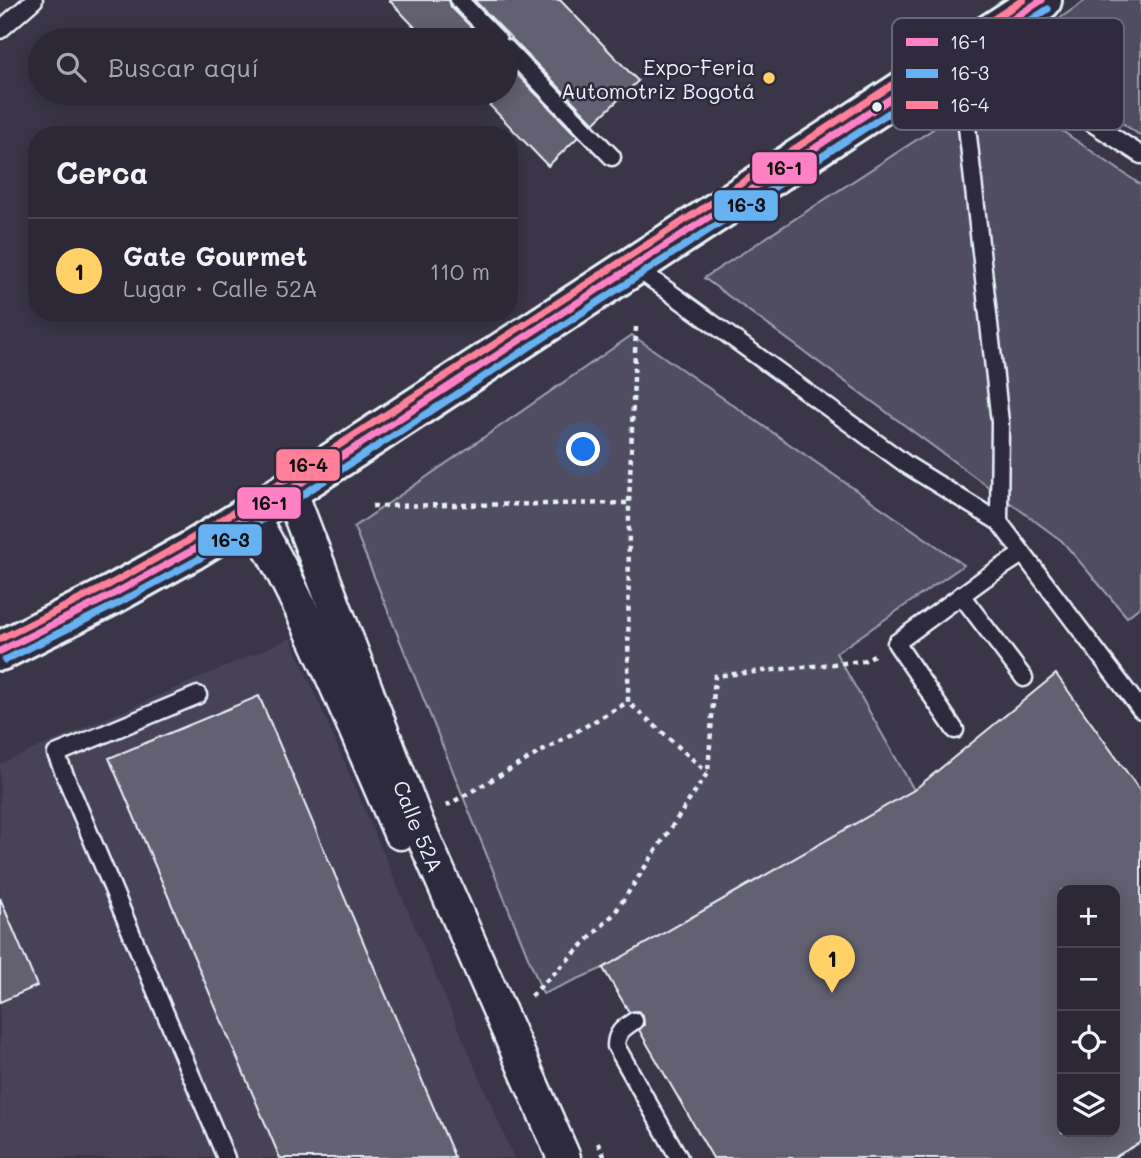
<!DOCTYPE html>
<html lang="es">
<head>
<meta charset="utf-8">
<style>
  :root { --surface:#2c2836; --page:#34303e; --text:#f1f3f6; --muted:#a6a6ad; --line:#484451; --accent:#ffd166 }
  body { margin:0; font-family:Mali,sans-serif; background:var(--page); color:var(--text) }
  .controls { position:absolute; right:21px; bottom:21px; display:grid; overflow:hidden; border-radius:14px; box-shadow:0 4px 18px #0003 }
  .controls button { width:63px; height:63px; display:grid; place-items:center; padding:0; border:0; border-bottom:2px solid var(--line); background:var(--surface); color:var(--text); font:35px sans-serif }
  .you { position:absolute; left:584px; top:450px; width:24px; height:24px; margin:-18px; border:5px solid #fff; border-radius:50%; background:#1a73e8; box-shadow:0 0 0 10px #1a73e833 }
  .badge { display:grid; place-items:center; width:46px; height:46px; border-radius:50%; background:var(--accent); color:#111; font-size:23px; font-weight:700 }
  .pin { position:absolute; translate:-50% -58px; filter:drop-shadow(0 2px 4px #0008) }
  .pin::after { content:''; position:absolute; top:37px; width:24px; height:21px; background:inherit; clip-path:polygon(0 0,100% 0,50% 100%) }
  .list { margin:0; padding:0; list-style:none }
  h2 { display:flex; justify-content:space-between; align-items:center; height:91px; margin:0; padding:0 28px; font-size:30px }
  h2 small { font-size:23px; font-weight:400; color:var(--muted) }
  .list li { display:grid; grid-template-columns:46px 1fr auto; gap:21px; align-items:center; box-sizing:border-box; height:105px; padding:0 28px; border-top:2px solid var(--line) }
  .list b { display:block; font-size:26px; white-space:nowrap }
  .list p { margin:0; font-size:23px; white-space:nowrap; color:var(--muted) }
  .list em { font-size:23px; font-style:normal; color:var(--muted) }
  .icon { flex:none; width:38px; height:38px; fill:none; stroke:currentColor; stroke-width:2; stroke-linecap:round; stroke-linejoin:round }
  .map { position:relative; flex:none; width:1141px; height:1158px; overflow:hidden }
  .search { position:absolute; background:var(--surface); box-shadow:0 4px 18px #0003; left:28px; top:28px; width:490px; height:77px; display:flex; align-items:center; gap:18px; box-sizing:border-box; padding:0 24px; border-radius:38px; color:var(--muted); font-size:26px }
  .panel { position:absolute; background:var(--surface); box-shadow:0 4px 18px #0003; left:28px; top:126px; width:490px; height:196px; border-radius:28px }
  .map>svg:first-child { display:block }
</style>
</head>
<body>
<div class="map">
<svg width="1141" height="1158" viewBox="0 0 1141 1158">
  <rect width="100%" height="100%" fill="#3a3648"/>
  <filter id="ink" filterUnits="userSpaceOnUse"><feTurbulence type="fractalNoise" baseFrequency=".0143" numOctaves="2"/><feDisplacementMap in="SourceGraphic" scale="14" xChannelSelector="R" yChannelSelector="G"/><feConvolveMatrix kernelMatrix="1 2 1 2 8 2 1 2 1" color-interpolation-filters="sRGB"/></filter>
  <g filter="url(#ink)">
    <path fill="#464354" d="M291 638 514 1158H0V764Z"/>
    <g fill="#504e5f" stroke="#9ca0ac" stroke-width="2">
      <path d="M1086 0H1141V136L1016 49Z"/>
      <path d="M998 87 1141 185V606L1127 617 1062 541 704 278Z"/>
      <path d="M632 335 964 565 836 653 914 790 603 968 543 994 354 527Z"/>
    </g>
    <g fill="#636171" stroke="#e8f1f8" stroke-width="2" fill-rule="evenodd">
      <path d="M389 0H449L451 7 484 40H427Z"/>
      <path d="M474 0H560L638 81 594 123Z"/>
      <path d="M506 63 578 137 548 166 478 93H506Z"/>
      <path d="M1056 674 1141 792V1142L1113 1158H713L639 1030 644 1025 643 1016 638 1011 629 1012 603 968 914 790ZM1062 890H1115V1132H1062Z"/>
      <path d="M259 696 455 1158H280L109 758Z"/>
      <path d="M0 898 37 986 0 1002Z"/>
    </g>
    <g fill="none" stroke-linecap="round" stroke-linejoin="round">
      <g stroke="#e8f1f8" stroke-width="21">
        <g id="lane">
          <path d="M459 0 498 40"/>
          <path d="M0 30 34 0"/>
          <path d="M974 46 1141 155"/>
          <path d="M506 48 612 157"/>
          <path d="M959 55 1000 422 999 522"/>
          <path d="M635 267 907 465 999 522 1141 710"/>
          <path d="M961 595 1024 678"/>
          <path d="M198 695 56 754 226 1158"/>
          <path d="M955 730 896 643 985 578 1022 554"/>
          <path d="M634 1021C624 1028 616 1032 616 1046L679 1158"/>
        </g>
      </g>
      <g stroke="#e8f1f8" stroke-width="37">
        <g id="street">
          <path id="s1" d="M290 490 417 823 564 1158"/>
          <path d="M251 514C310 616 353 726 400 833"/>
        </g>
      </g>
      <g stroke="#e8f1f8" stroke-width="44">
        <path id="secondary" d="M0 651 110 596 191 551 290 490 1042 0"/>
      </g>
      <g stroke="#e8f1f8" stroke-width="4.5" stroke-dasharray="5 5" stroke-linecap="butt">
        <path d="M636 327 629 503 628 702 707 772"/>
        <path d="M372 506 629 503"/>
        <path d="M446 806 628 702"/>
        <path d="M531 996 614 914 708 772 715 676 863 661 874 655"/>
        <path d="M598 1143 605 1158"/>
      </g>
      <use href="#lane" stroke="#2f2a3d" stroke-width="16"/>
      <use href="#street" stroke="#2f2a3d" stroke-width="32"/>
      <use href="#secondary" stroke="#2f2a3d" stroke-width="38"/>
      <g stroke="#2f2a3d" stroke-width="12">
        <path id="bus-1" d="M0 651 110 596 191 551 290 490 1042 0"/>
      </g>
      <g stroke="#2f2a3d" stroke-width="12">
        <path id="bus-2" d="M5 660 115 605 197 560 296 499 1048 9"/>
      </g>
      <g stroke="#2f2a3d" stroke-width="12">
        <path id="bus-3" d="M0 639 105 587 186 542 284 481 1023 0"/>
      </g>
      <use href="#bus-1" stroke="#ff80c5" stroke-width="7"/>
      <use href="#bus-2" stroke="#66b1f2" stroke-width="7"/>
      <use href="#bus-3" stroke="#ff8098" stroke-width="7"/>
    </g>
  </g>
  <circle fill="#ffd166" stroke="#2f2a3d" stroke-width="2.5" cx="769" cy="78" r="7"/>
  <circle fill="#e8f1f8" stroke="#2f2a3d" stroke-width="2.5" cx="877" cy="107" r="6"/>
  <g text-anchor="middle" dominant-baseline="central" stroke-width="5" stroke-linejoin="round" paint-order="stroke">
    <g font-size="21" fill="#e8f1f8" stroke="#2f2a3d" text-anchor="end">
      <text x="755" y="66">Expo-Feria<tspan x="755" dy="24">Automotriz Bogotá</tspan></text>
    </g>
    <g font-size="21" fill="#e8f1f8" stroke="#2f2a3d">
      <text stroke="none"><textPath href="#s1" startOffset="360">Calle 52A</textPath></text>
    </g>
  </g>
  <rect x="892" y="18" width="232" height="112" rx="10" fill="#2f2a3d" stroke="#666675" stroke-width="2"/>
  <rect x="906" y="38" width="32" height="8" fill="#ff80c5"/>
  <rect x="906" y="69" width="32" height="9" fill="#66b1f2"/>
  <rect x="906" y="101" width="32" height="8" fill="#ff8098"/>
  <g font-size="19" fill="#e8f1f8">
    <text x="950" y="49">16-1</text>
    <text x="950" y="80">16-3</text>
    <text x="950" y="112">16-4</text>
  </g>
  <g stroke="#2f2a3d" stroke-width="2.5">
    <rect x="751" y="151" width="67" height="34" rx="7" fill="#ff80c5"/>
    <rect x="713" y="189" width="66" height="33" rx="7" fill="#66b1f2"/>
    <rect x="275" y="448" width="66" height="34" rx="7" fill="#ff8098"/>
    <rect x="236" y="486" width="66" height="34" rx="7" fill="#ff80c5"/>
    <rect x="197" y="523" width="66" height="34" rx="7" fill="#66b1f2"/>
  </g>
  <g font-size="19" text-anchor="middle" font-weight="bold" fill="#111">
    <text x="784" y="175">16-1</text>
    <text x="746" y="212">16-3</text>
    <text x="308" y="472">16-4</text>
    <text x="269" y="510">16-1</text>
    <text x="230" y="547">16-3</text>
  </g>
</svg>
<div class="controls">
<button>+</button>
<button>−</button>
<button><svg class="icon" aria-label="locate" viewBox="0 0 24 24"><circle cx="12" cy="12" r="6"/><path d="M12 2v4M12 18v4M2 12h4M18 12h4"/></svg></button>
<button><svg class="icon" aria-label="layers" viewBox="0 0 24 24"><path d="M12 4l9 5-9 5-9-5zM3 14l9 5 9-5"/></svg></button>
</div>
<div class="you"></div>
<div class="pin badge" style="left:832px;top:993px">1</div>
<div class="search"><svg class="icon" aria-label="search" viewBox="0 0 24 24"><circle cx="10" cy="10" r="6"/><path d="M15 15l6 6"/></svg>Buscar aquí</div>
<section class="panel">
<h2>Cerca<small></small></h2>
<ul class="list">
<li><span class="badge">1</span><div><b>Gate Gourmet</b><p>Lugar · Calle 52A</p></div><em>110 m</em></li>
</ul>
</section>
</div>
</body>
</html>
